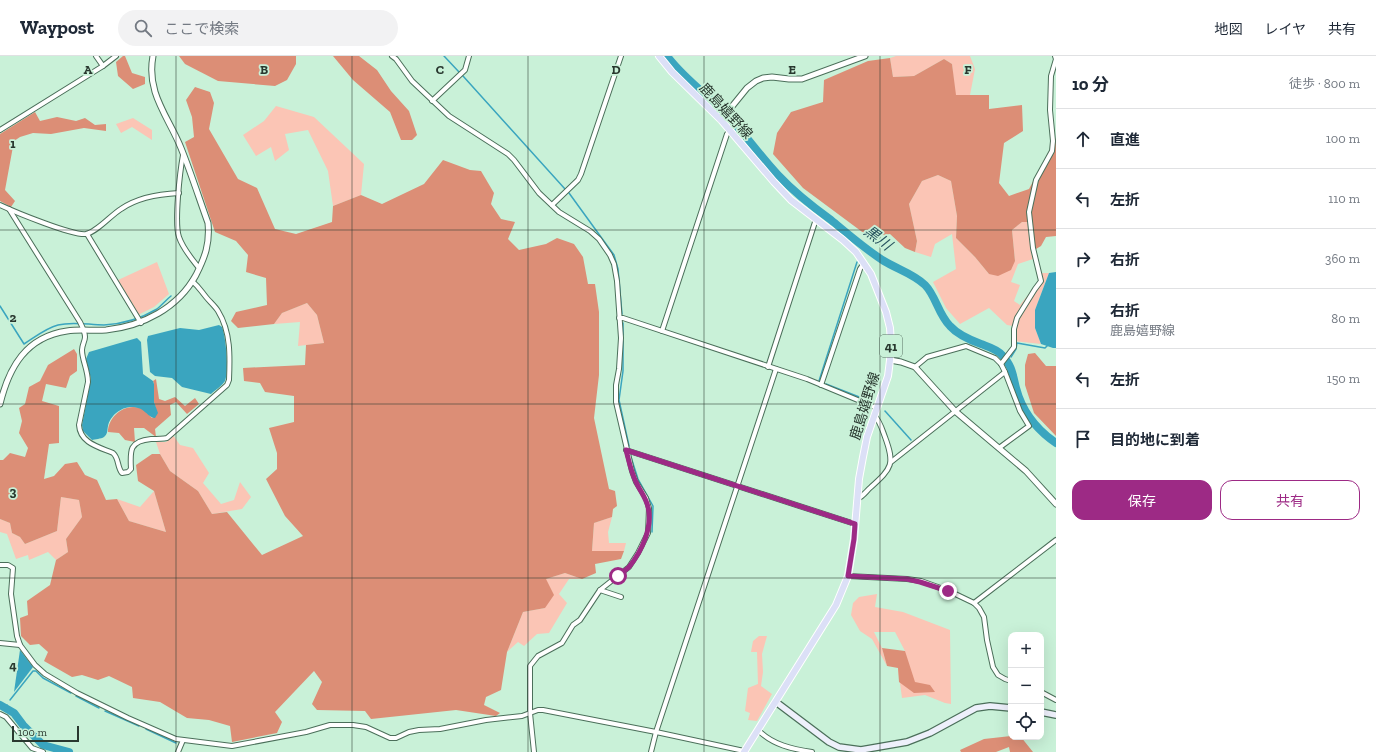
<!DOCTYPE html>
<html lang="ja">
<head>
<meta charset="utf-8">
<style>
  :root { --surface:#fff; --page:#f2f2f3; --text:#1f2937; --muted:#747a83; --line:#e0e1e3; --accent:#9d2a85 }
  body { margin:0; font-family:"Zilla Slab","Noto Sans JP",serif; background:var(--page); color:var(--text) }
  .controls { position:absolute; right:12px; bottom:12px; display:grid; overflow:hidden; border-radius:8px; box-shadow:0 4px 16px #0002 }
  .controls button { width:36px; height:36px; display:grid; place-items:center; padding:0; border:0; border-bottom:1px solid var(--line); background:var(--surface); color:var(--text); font:20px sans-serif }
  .scale { position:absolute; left:12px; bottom:10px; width:67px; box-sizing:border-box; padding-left:4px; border:2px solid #29382f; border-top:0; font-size:11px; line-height:14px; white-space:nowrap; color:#29382f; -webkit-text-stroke:3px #c9f1d8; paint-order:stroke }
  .stop { position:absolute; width:12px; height:12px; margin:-9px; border:3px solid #9d2a85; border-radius:50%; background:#fff }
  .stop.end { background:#9d2a85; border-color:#fff; box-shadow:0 1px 4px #0008 }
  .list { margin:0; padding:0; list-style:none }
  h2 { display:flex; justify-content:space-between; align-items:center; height:52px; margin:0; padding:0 16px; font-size:17px }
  h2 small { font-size:13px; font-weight:400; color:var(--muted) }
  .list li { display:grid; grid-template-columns:26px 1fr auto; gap:12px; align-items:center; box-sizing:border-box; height:60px; padding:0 16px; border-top:1px solid var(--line) }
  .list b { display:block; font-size:15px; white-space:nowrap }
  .list p { margin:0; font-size:13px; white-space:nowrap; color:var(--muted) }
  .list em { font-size:13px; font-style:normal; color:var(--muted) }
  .actions { display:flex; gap:8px; padding:12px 16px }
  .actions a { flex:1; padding:9px 0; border:1px solid var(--accent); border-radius:12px; text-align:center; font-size:14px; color:var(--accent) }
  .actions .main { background:var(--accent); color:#fff }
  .icon { flex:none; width:22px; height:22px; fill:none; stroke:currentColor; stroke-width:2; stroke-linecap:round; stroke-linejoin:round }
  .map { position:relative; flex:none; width:1056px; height:696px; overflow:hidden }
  header { display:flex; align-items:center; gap:24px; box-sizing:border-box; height:56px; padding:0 20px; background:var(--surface); border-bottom:1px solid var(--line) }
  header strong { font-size:19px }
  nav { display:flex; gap:22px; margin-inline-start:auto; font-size:14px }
  .search { width:280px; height:36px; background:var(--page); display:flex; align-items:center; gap:10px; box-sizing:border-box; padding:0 14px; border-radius:22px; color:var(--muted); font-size:15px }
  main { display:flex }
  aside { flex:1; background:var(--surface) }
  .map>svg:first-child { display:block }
</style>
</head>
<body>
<header>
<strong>Waypost</strong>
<div class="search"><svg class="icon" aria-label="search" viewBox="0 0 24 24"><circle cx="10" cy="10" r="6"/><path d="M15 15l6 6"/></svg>ここで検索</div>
<nav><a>地図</a><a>レイヤ</a><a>共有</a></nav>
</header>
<main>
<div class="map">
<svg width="1056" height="696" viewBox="0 0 1056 696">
  <rect width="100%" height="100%" fill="#c9f1d8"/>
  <g fill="#fbc5b5">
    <path d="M896 0H970L975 13 970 39H955L952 8 944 3 914 20 893 21 890 2Z"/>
    <path d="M276 50 314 61 364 108 361 139 333 150 328 115 308 74 285 78 289 94 275 105 271 91 256 100 243 79 264 65Z"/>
    <path d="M133 62 152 74V84L132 71 121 77 116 68Z"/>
    <path d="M938 119 951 125 957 160 956 182 975 201 989 218 1015 205 1012 174 1022 166 1029 165 1031 196 1033 203 1018 208 1011 226 1020 229 1014 245 1020 249 1039 225 1042 217H1049L1035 254V272L1041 288 1013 285V270L1007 269 989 252 960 268 946 252 933 226 956 213 952 178 935 188 931 201 915 196 917 185 909 148 922 125Z"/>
    <path d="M157 206 169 238 154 251 138 259 118 224Z"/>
    <path d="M307 247 317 259 324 287 298 290 300 266 274 268 282 257Z"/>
    <path d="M173 379 180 389 193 392 209 417 203 427 221 448 234 444 240 426 251 441 242 453 212 458 198 435 170 415 160 398 156 386H166Z"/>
    <path d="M154 435 166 476 129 465 117 443 140 451Z"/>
    <path d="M61 441 79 444 82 461 66 483 68 496 56 504 48 496 29 504 28 499 16 503 7 478 0 476V463L10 467 12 477 20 481 25 488 57 475Z"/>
    <path d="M612 461 608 476 609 487H626L624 495H592L594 467Z"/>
    <path d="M565 517 582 523H569L559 538 567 547 549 577 537 578 524 590 518 586 507 596 523 556 545 552 546 523Z"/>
    <path d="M877 538 875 551 903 556 950 574 951 648 945 647 925 639 902 642 898 612 905 595 895 576H874L882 592 887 610 872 583 860 575 851 559 853 547 859 541Z"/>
    <path d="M759 580H767L762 598 763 616 761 630 772 638 757 665 748 664 750 657 745 655 748 632 758 628 757 596H751L753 585Z"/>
  </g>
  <g fill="#dc8e76">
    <path d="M123 0H125L132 17 145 21V28L133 33 118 20 116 6Z"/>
    <path d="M179 0H296V8L287 24 275 30 218 25 185 8Z"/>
    <path d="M333 0H359L377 14 391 35 409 55 417 79 412 84H401L390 56 353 24Z"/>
    <path d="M890 2 893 21 914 20 944 3 952 8 956 39H989V53L1022 49 1023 75 1004 87 999 127 1009 140 1029 133 1056 82V180L1046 181 1041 190 1031 196 1029 166H1022L1012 174 1015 205 1011 214 998 220 989 218 975 201 956 182 957 160 951 125 938 119 922 125 909 148 917 185 915 196 905 192 890 178 869 181 803 132 773 98 777 77 791 56 823 46 824 24 868 5Z"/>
    <path d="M195 31 210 36 214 47 209 73 238 123 257 132 275 173 296 178 332 166 333 150 361 139 382 148 424 128 443 104 470 114 481 115 494 137 491 148 501 163 515 166 508 183 519 194 546 188 557 182 574 188 583 201 588 228H595L599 256V319L594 362 609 433 615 435 617 450 613 453 612 461 594 467 592 495H624L621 503 595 508 596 517 582 523 565 517 546 523 554 539 545 552 523 556 507 596 501 634 486 641 484 649 500 657 496 660 456 654 371 663 365 655 317 654 312 648 322 626 314 615 275 656 282 666 277 677 232 686 230 670 209 664 187 662 160 646 133 642 132 631 109 620 98 624 82 619 72 621 44 605 48 596 39 588 30 589 21 580 20 562 28 559 27 545 50 529 56 504 68 496 66 483 82 461 79 444 61 441 57 475 25 488 20 481 12 477 10 467 0 463V404H3L10 397 25 401 28 392 19 377 22 365 19 352 25 348 29 331 40 325 48 309 74 293 77 298V315L70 320 66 332 46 328 42 345 59 350V387L49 388 44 423 54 420 65 408 77 406 85 419 97 424 106 444 117 443 129 465 166 476 154 435 138 425 136 409 152 398H160L170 415 198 435 212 458 227 456 262 499 303 480 285 460 266 423 277 413V397L269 372 294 366V340L265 336 260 327 244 325 243 312 305 309 306 289 324 287 317 259 307 247 282 257 274 268 238 272 231 265 236 256 267 249 266 222 246 216 248 199 236 185 215 176 185 86 194 81 192 61 186 44Z"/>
    <path d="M35 56 40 65 57 61 76 65 85 62 95 69 106 68V75L84 72 51 78 33 77 20 81 14 85 5 134 15 145 11 151 0 145V78Z"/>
    <path d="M1035 297 1046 310H1056V380L1034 357 1025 329V309L1028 298Z"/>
    <path d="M156 323 159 343 165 345 175 341 185 350 195 342 199 348 187 358 176 346 170 349 171 359 155 373 156 381 144 372H134L135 386 125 384 119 377 108 376C108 361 124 347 140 352 144 353 149 359 152 362L157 357 154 346V328L153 325Z"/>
    <path d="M882 592 905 595 915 626 930 629 935 636 914 637 899 626 898 612 887 610Z"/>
    <path d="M1011 680V681H1021L1033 696H1010L1009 691 996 696H961L960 694 984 683Z"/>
  </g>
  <g fill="#3aa5bf">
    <path d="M1056 216V292H1053L1041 288 1035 272V254L1049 217Z"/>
    <path d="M219 269 222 271C226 281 229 316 225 325 222 330 215 334 211 338L182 331 172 322 155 320 150 316 147 284 148 280 180 272 199 274Z"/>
    <path d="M137 282 141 286 143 318 153 325 154 328V346L158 357 155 362C146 361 146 351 131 351 121 351 110 360 108 370 107 374 108 378 104 381 101 383 95 383 92 384L83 375 82 369 91 323 86 303 89 296Z"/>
    <path d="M20 594 33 611 14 636Z"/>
  </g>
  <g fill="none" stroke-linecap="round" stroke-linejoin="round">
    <g stroke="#3aa5bf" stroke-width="1.5">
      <path d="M444 0 459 16"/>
      <path d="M463 20 565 133"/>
      <path d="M569 137 614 199 618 213 622 258"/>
      <path d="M0 250 24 288C35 281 46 272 58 269 73 265 89 269 104 269 122 268 142 262 157 253 162 249 166 244 171 240"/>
      <path d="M623 279V267"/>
      <path d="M623 285V315L619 344 629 390"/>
      <path d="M1011 301 1016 293 1017 287 1045 292 1048 289"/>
      <path d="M819 325 857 206"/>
      <path d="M826 328 872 346"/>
      <path d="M885 355 911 384"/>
      <path d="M630 398 638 423 653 450 652 476"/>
      <path d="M76 640 99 652"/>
      <path d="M10 644 33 615H36L43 622 71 637"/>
      <path d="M4 651 7 649"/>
      <path d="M105 655 139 670"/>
      <path d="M146 673 176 687"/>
    </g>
    <g stroke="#3aa5bf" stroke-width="8">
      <path d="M667 0C684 23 708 39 727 59 745 78 760 100 778 119 794 136 813 151 831 164 848 178 865 193 884 205 897 213 914 218 925 229 936 240 938 258 950 270 958 279 970 284 981 288 989 291 997 293 1002 299 1012 309 1013 320 1016 332 1022 355 1037 374 1056 387"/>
      <path d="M0 649 14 657 23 669 43 689 69 696"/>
    </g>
    <g stroke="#4b6f5a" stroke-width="6">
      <g id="minor">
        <path d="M96 0 103 10"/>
        <path d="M392 0 396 3 412 25 449 60 508 98 514 104 539 137 559 156 590 175 599 183 610 199 614 208 617 225 621 282 619 313 616 329V346L632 415 636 426 646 442 649 452 648 477 638 497 629 511 600 534 580 564 573 569 562 587 538 600 530 610V657L534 696"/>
        <path d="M432 45 465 14 469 0"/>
        <path d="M0 74 103 10 116 0"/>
        <path d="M183 99C180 115 174 167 179 181 183 193 192 203 199 212"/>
        <path d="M0 149C15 156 73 180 86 178 97 176 111 159 121 153 138 141 159 138 179 137"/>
        <path d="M552 149 578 124 581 118 621 0"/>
        <path d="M9 153 80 266C82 270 85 276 85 281 85 285 82 289 82 294 82 304 88 314 88 326L79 369C80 387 99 391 113 397 119 402 117 411 122 417L128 416 131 413C130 395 129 385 151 383 157 383 162 383 167 382L227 329 229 324C230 301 231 276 218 255 215 250 210 246 206 241 201 235 199 231 192 225"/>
        <path d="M87 178 141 267"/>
        <path d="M619 262H623L807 323 877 352"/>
        <path d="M662 275 727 78 730 76"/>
        <path d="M1001 308 1014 291V273L1017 262 1035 233 1041 225 1033 192 1029 156 1036 124 1052 95 1053 85 1050 54 1051 20 1056 3 1055 0"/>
        <path d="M768 311 816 163"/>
        <path d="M915 311 927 301 966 290 995 302 1001 308 1005 316 1020 355 1029 370 999 392"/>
        <path d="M821 329 860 213 864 207"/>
        <path d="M626 394 855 468"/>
        <path d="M891 406 1005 316"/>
        <path d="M857 443C864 440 866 435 871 431 892 412 895 408 885 381 882 373 880 365 874 359"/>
        <path d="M0 509H8L13 512 11 538 17 580 20 589 35 609 45 618 77 637 128 662 176 683 232 690 306 676 330 669H353L366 671 390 682H396L409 676 419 674 440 673 486 664 522 660 538 654H543L656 676 744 695"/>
        <path d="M848 520 907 523 921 525 949 535 974 547 979 552 984 561 987 584 993 611 998 619 1005 623 1011 625"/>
        <path d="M600 534 621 541"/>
        <path d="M974 547 1056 484"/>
        <path d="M0 587 20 589"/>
        <path d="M1041 636 1056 644"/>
        <path d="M0 658 6 661 32 692 43 696"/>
        <path d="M758 674C773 689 792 693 812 696"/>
        <path d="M178 696 183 684"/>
        <path d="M651 696 656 676 776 313"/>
      </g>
    </g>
    <g stroke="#4b6f5a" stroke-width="7">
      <g id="tertiary">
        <path d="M721 64 747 32 756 25 763 22 772 21 789 23H802L865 0"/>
        <path d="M890 304 901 306 915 311 955 355 1026 415 1056 448"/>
        <path d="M0 348C9 311 26 281 67 275 80 273 93 275 106 274 143 270 178 252 196 219 205 201 210 188 208 167 199 142 191 117 181 92 168 60 146 37 153 0"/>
      </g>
    </g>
    <g stroke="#4b6f5a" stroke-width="8">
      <g id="secondary">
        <path d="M776 646 829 686 839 691 861 694 907 686 930 677 976 652 990 650 1011 652"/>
        <path d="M1041 656 1056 659"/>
      </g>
    </g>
    <g stroke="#fff" stroke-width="8">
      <path id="primary" d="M659 0 672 16 721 64 774 126 791 144 843 184 856 196 871 218 886 256 890 272 891 287 890 304 888 320 867 381 863 401 859 423 854 483 848 520 836 549 744 696"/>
    </g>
    <use href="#minor" stroke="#fff" stroke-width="4"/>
    <use href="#tertiary" stroke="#fff" stroke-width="5"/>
    <use href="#secondary" stroke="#eef0fb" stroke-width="5.5"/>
    <use href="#primary" stroke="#dce0f7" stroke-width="6"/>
  </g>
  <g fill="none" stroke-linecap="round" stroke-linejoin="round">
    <path stroke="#9d2a85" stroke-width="5" d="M618 520C621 517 626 514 629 511 642 495 653 471 648 451 646 442 640 435 636 426 631 416 629 405 626 394L855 468 854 483 848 520 907 523 920 526 948 535"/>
  </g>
  <path fill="none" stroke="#29382f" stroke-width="1" stroke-opacity="0.55" d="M176 0V696M352 0V696M528 0V696M704 0V696M880 0V696M0 174H1056M0 348H1056M0 522H1056"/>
  <g text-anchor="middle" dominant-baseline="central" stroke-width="3.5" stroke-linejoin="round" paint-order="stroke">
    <rect fill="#c9f1d8" stroke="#597062" stroke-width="1" x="880" y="279" width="22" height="22" rx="3"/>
    <g font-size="13" font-weight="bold" fill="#29382f">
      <text x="891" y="290">41</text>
    </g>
    <g font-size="14" fill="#29382f" stroke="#c9f1d8">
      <text transform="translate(726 55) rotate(47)">鹿島嬉野線</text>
      <text transform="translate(865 350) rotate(-73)">鹿島嬉野線</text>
    </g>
    <g font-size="15" font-style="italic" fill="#26525e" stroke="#c9f1d8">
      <text transform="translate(878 182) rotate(37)">黒川</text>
    </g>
  </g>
  <g font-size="13" text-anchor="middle" font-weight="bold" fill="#29382f" stroke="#c9f1d8" stroke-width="3.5" stroke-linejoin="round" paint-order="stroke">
    <text x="88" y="18">A</text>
    <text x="264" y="18">B</text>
    <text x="440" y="18">C</text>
    <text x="616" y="18">D</text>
    <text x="792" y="18">E</text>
    <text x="968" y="18">F</text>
    <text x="13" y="92">1</text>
    <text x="13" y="266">2</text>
    <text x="13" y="440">3</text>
    <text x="13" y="614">4</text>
  </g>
</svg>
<div class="controls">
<button>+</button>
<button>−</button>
<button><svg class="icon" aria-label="locate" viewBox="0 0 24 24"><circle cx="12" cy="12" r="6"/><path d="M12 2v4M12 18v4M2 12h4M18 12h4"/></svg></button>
</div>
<div class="scale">100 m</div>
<div class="stop" style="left:618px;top:520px"></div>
<div class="stop end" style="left:948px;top:535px"></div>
</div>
<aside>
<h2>10 分<small>徒歩 · 800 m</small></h2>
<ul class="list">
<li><svg class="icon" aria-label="ahead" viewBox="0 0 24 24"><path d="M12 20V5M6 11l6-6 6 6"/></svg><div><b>直進</b></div><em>100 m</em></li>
<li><svg class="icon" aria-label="left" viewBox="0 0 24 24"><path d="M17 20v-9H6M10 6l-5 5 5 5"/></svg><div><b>左折</b></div><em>110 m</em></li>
<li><svg class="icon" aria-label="right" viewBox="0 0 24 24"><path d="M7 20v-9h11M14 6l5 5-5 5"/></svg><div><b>右折</b></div><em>360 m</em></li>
<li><svg class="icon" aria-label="right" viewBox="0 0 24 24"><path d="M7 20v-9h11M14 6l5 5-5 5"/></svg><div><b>右折</b><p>鹿島嬉野線</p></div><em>80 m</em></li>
<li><svg class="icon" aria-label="left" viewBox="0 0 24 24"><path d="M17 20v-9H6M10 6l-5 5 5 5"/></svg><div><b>左折</b></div><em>150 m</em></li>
<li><svg class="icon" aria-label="arrive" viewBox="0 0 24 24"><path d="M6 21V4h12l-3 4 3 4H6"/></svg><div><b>目的地に到着</b></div></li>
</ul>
<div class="actions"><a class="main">保存</a><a>共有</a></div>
</aside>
</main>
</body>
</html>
